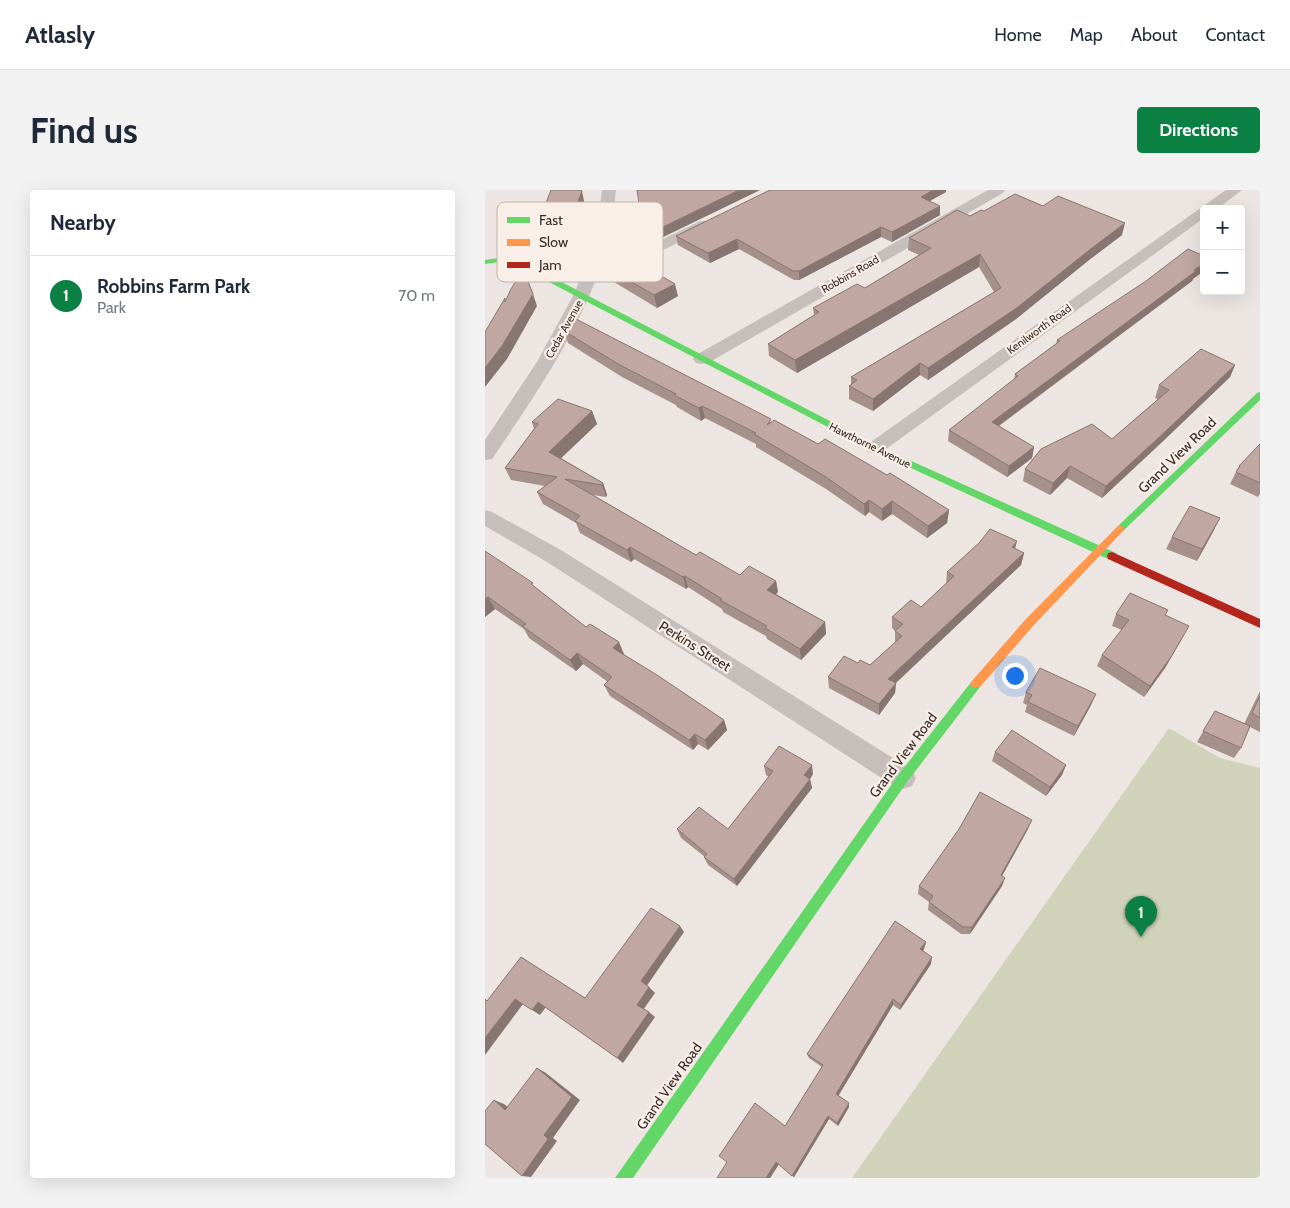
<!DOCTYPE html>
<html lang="en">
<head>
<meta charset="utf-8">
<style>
  :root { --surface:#fff; --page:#f2f2f3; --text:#1f2937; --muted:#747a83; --line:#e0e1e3; --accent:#0b8043 }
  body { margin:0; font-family:Cabin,sans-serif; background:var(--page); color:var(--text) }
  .controls { position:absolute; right:15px; top:15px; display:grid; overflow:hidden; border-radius:5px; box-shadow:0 5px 20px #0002 }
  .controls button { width:45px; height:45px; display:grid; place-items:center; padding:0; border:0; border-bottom:1px solid var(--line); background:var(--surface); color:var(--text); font:25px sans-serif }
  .you { position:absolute; left:529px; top:485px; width:18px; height:18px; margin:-12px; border:4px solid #fff; border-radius:50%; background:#1a73e8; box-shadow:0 0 0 8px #1a73e833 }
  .badge { display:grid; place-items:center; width:32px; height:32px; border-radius:50%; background:var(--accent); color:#fff; font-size:16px; font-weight:700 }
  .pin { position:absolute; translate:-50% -41px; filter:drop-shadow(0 1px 2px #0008) }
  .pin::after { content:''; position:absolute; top:26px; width:18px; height:15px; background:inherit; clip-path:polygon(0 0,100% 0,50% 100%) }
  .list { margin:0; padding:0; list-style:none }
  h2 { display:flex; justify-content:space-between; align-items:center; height:65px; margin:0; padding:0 20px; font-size:21px }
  h2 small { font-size:16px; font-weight:400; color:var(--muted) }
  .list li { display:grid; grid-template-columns:32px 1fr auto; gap:15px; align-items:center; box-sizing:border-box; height:80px; padding:0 20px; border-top:1px solid var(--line) }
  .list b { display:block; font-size:19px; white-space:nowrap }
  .list p { margin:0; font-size:16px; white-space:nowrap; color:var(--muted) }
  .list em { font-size:16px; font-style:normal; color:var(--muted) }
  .map { position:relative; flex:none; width:775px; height:988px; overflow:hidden; border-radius:5px }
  header { display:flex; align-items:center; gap:30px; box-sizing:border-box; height:70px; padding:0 25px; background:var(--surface); border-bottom:1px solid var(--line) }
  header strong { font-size:24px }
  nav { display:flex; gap:28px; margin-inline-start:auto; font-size:18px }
  .intro { display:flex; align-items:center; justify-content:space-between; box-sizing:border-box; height:120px; padding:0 30px }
  h1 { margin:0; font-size:35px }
  .button { padding:12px 22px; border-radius:5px; background:var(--accent); color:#fff; font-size:18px; font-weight:700 }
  main { display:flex; gap:30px; padding:0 30px }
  aside { flex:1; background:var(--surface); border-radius:5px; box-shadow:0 5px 20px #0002 }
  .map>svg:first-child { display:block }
</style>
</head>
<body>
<header>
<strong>Atlasly</strong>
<nav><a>Home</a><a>Map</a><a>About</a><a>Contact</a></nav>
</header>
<div class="intro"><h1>Find us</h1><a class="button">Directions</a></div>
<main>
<aside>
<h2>Nearby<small></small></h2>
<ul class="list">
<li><span class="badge">1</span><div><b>Robbins Farm Park</b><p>Park</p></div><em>70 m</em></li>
</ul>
</aside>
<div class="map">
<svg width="775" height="988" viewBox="0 0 775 988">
  <rect width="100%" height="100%" fill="#ede5e1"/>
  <path fill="#d1d2ba" d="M684 538 735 568 775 578V988H367Z"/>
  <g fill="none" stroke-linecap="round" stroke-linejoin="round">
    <g fill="#c6beba" fill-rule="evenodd">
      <path d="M117 0H131L127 35 115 80 215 31H225L227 34 225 37 125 86 120 88 113 84C88 151 47 210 7 269L0 270V250L52 172 89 104 103 70 113 35Z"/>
      <path d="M503 0H520L518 3 223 173 217 174 211 173 208 169 211 165Z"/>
      <path d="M741 0H757L732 19H719V28L397 262 390 264 383 262 380 258 383 254Z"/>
      <path d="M0 320 7 322 76 360 427 580 431 588 427 596 418 599 409 596 62 372 0 336Z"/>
    </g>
    <g fill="#63d668" fill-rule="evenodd">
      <path d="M14 68 40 73 393 256 631 363 632 366 627 370 623 369 387 260 35 77 14 72 0 74V70Z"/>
      <path d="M775 202V210L638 341H632L630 339 632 337 772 203Z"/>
      <path d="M491 489 495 491 497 494 495 497 422 592 148 988H130L414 584 487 491Z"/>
    </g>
    <path fill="#ff974d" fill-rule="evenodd" d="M635 335 638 337 640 339 638 341 548 436 495 497H487L485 494 487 491 540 430 632 337Z"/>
    <path fill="#b3261e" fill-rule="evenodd" d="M627 362 775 429V438L623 369 622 366 623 363Z"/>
  </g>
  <g fill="#a6908b">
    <path d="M275 0 178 47 158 36 156 26Z"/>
    <path d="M461 2 445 11 455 25 407 52 396 47 314 90H309L254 59 225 73 193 55 191 46Z"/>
    <path d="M558 16 637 45 604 70 531 129 443 190 435 185 388 221 364 209V196L366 195V187L509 102 494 77 312 183 284 166 283 154 329 125 328 118 380 98 434 65 423 60 424 48 499 21Z"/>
    <path d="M120 76 193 106 172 118 124 89Z"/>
    <path d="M708 89 707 91 514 236 549 257 547 268 522 287 463 251 464 240 529 190 530 184 571 154 572 150Z"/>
    <path d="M79 141 286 232 333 254 464 320 462 333 442 348 407 324 397 331 384 322 380 326 341 299 271 257V254L220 228 216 231 192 217 191 215 137 187 83 153Z"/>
    <path d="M750 175 745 187 676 253 617 308 582 288 565 305 538 291 540 279 627 249 673 209 670 208 674 195Z"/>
    <path d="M107 221 112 234 76 268 118 293 122 305 121 307 108 305 211 365 255 385 291 391 293 402 291 404 340 432 341 444 316 470 282 449 281 446 238 422 237 419 203 397 201 399 149 369 146 372 95 343 91 333 58 314 52 302 60 296 26 290 20 278 49 239 47 232Z"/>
    <path d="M775 254V304L773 307 745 294 754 276Z"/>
    <path d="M729 340 712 371 681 359 687 347Z"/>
    <path d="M530 359 539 363 536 375 411 493 410 503 394 525 344 498 343 487 373 473 385 475 410 453V441L407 438V427L436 417 461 394 462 382Z"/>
    <path d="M0 361 50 397 101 437 139 464H138L239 530 242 540 223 560 213 554 208 560 125 506 119 495 123 492 98 474 91 481 44 448 39 439 10 419 0 427Z"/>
    <path d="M631 424 681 425 698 447 680 478 659 507 612 476 617 465 637 440 627 436Z"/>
    <path d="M775 501V542L765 537 756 558 749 568 712 552 730 521 759 534Z"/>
    <path d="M541 502 606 515 589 546 540 522 542 515 538 513Z"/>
    <path d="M510 562 581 575 577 585 561 606 507 571Z"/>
    <path d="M279 576 328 584 325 589 327 598 252 696 223 675 219 667H220L196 648 192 639H243L284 587 281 585Z"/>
    <path d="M543 639 517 686V696L485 744H476L443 720 444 712 433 704 434 696Z"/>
    <path d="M441 752 439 759 438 761 446 774 415 820 408 815 353 906 364 917 353 936 344 929 309 987 294 974 285 988H232L300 936 337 877 324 868 322 864Z"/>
  </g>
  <g fill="#877571">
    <path d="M254 0H275L178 47 176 38Z"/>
    <path d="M448 0H461V2L435 16 436 7Z"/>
    <path d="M97 1 99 11 90 41 55 46 52 36Z"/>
    <path d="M455 16V25L407 52V42Z"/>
    <path d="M640 33 637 45 604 70 531 129 443 190V178Z"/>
    <path d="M396 37V47L314 90V81Z"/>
    <path d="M252 49 254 59 225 73 223 63Z"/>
    <path d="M495 64 494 77 312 183 310 170Z"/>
    <path d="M719 73V81L708 89 707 91 505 242 507 232Z"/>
    <path d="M190 94 193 106 172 118 169 105Z"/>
    <path d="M48 104 52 116 22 169 0 197V178Z"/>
    <path d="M435 173V185L388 221V209Z"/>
    <path d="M750 175 745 187 676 253 617 308 621 296Z"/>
    <path d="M217 216 220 228 216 231 214 218Z"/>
    <path d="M107 221 112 234 70 274 64 262Z"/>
    <path d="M549 257 547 268 522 287 524 276Z"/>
    <path d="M585 276 582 288 565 305 568 293Z"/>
    <path d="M118 293 122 305 121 307 117 295Z"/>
    <path d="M384 310V322L380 326 379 314Z"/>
    <path d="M407 311V324L397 331V319Z"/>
    <path d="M464 320 462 333 442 348 443 336Z"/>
    <path d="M735 328 729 340 712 371 717 359Z"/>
    <path d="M532 351 529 363 527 357Z"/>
    <path d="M145 357 149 369 146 372 142 360Z"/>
    <path d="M539 363 536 375 403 500V489Z"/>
    <path d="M200 386 203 397 201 399 198 387Z"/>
    <path d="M291 391 293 402 284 411 282 400Z"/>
    <path d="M3 407 10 419 0 427V409Z"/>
    <path d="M340 432 341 444 316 470 315 459Z"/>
    <path d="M704 436 680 478 659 507 665 496Z"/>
    <path d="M134 452 139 464 133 469 128 458Z"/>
    <path d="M92 463 98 474 91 481 85 470Z"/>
    <path d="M411 493 410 503 394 525V514Z"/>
    <path d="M611 504 606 515 589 546 593 536Z"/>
    <path d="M239 530 242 540 223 560 220 550Z"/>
    <path d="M210 544 213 554 208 560 204 550Z"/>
    <path d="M327 575 328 584 321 595 319 585Z"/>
    <path d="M581 575 577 585 561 606 565 597Z"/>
    <path d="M325 589 327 598 252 696 249 689Z"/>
    <path d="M547 630 543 639 513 693 516 685Z"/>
    <path d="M520 688 517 696 485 744 487 737Z"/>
    <path d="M195 736 199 742 161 797 156 791Z"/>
    <path d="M441 752 439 759 434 766 435 759Z"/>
    <path d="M447 767 446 774 415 820 416 815Z"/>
    <path d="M164 797 170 803 158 820 152 815Z"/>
    <path d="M30 809 38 814 0 865V848Z"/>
    <path d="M408 809V815L352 908 351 904Z"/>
    <path d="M53 812 61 817 55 825 47 820Z"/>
    <path d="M164 822 170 827 138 873 132 868Z"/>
    <path d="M52 878 61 883 95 910 68 948 72 951 46 987 37 986 59 945Z"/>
    <path d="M9 910 19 914 30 923 20 920Z"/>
    <path d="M364 913V917L353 936 352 933Z"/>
    <path d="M343 926 344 929 309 987 307 986Z"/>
    <path d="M291 972 294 974 285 988H281Z"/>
  </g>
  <g fill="#c1a7a2" stroke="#877571">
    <path d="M66 0H96L97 1 86 31 52 36Z"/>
    <path d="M152 0H254L176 38 156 26Z"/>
    <path d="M285 0H448L436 7 455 16 407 42 396 37 314 81H308L252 49 223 63 191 46Z"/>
    <path d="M530 4 558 16 573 6 640 33 607 58 533 117 443 178 435 173 388 209 364 196 372 190 366 187 516 98 495 64 310 170 283 154 334 122 328 118 372 94 380 98 446 58 424 48 472 20 485 26 496 20 499 21Z"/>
    <path d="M703 59 719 66V73L709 80 711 81 507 232 549 257 524 276 464 240 533 186 530 184 575 151 572 150 661 91Z"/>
    <path d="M142 66 190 94 169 105 120 76Z"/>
    <path d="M38 79 48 104 17 156 0 178V142L20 108V112L26 99Z"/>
    <path d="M87 127 286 229 282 235 289 230 333 254 340 249 402 285 405 283 464 320 443 336 407 311 397 319 384 310 379 314 341 287 269 244 271 243 217 216 214 218 189 205 191 204 133 174 79 141Z"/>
    <path d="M716 159 750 175 681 241 621 296 585 276 568 293 540 279 556 259 607 234 627 249 684 200 674 195Z"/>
    <path d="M73 209 107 221 64 262 118 293 117 295 80 289 211 365 215 362 255 385 264 376 291 391 282 400 340 432 315 459 280 438 282 436 235 410 237 409 200 386 198 387 145 357 142 360 90 331 95 326 52 302 72 287 20 278 53 234 47 232Z"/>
    <path d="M775 254V293L751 282 755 276H754Z"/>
    <path d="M705 316 735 328 717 359 687 347Z"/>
    <path d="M505 339 532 351 527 357 539 363 403 489 411 493 394 514 343 487 359 466 373 473 375 470 385 475 417 446 410 441 418 434 407 427 426 410 436 417 469 386 462 382 494 353Z"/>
    <path d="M0 361 48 393 46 394 101 437 105 434 134 452 128 458 172 485 239 530 220 550 210 544 204 550 119 495 127 487 92 463 85 470 37 436 41 434 3 407 0 409Z"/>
    <path d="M645 403 683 420 680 425 704 436 686 467 665 496 617 465 644 430 631 424Z"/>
    <path d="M555 478 611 504 593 536 543 512 547 505 541 502Z"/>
    <path d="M775 506V528L767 523Z"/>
    <path d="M730 521 765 536 756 558 718 541Z"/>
    <path d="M527 540 581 575 565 597 510 562Z"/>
    <path d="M294 556 327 575 319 585 325 589 249 689 219 667 222 664 192 639 214 617 243 639 288 581 279 576Z"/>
    <path d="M495 602 547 630 516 685 520 688 487 737H478L444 712 448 706 434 696 474 639Z"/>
    <path d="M166 718 195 736 156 791 164 797 152 815 164 822 132 868 53 812 47 820 30 809 0 848V809L2 811 36 767 100 808Z"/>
    <path d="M410 731 441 752 435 759 447 767 416 815 408 809 351 904 364 913 352 933 343 926 307 986 291 972 281 988H232L242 972 234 966 270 913 300 936 338 875 322 864Z"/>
    <path d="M52 878 87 907 59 945 63 949 37 986 0 954V921L9 910 20 920Z"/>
  </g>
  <g text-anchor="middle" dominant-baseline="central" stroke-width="4.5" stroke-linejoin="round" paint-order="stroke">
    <g font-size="11" fill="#372b28" stroke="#faefe8">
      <text transform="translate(365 84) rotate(-30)">Robbins Road</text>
      <text transform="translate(79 139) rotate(-61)">Cedar Avenue</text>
      <text transform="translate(554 139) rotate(-36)">Kenilworth Road</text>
      <text transform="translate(385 255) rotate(26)">Hawthorne Avenue</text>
    </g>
    <g font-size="14" fill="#372b28" stroke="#faefe8">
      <text transform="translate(692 265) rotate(-44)">Grand View Road</text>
      <text transform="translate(210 456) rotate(32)">Perkins Street</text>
      <text transform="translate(418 565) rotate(-53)">Grand View Road</text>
      <text transform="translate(184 896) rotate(-55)">Grand View Road</text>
    </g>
  </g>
  <rect x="12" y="12" width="166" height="80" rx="8" fill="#faefe8" stroke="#c0b4ae" stroke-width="1"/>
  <rect x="22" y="27" width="23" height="6" fill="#63d668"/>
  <rect x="22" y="49" width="23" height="7" fill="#ff974d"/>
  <rect x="22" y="72" width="23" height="6" fill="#b3261e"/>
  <g font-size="14" fill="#372b28">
    <text x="54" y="35">Fast</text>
    <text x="54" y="57">Slow</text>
    <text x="54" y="80">Jam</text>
  </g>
</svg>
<div class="controls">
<button>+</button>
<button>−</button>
</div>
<div class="you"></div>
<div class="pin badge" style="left:656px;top:747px">1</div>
</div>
</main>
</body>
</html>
